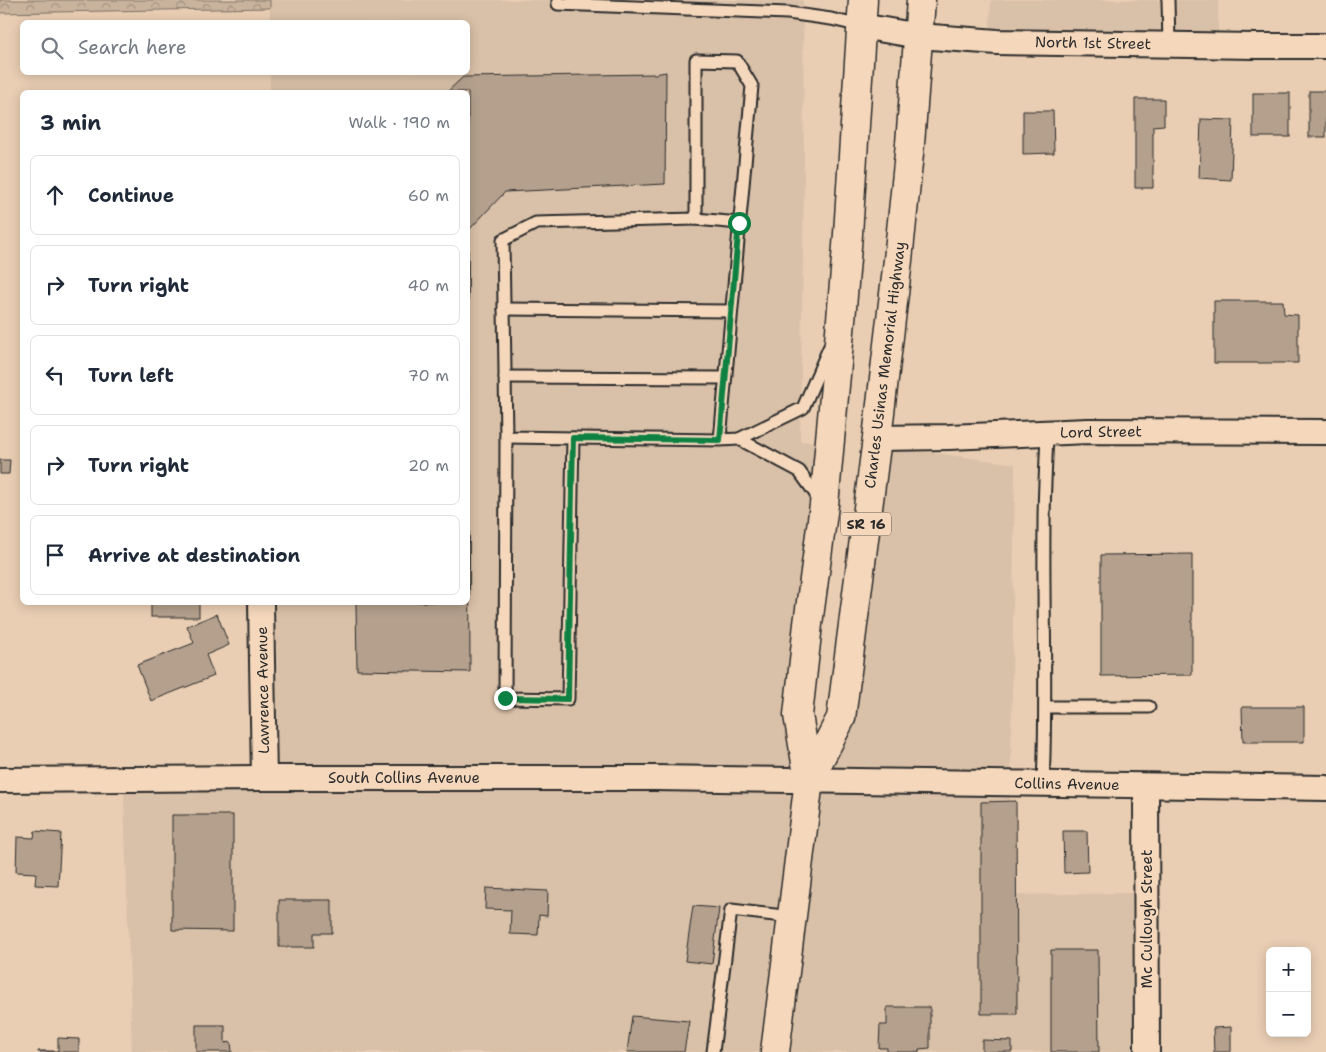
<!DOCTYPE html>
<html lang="en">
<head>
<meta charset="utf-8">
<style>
  :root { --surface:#fff; --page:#f2f2f3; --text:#1f2937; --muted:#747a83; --line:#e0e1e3 }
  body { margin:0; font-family:"Shantell Sans",sans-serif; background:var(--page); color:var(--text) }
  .controls { position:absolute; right:15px; bottom:15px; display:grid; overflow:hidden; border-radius:8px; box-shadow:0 2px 12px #0003 }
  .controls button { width:45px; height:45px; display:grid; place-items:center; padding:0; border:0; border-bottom:1px solid var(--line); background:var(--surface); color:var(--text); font:25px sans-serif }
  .stop { position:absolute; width:15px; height:15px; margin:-11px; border:4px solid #0b8043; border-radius:50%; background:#fff }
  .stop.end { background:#0b8043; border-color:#fff; box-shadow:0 1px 5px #0008 }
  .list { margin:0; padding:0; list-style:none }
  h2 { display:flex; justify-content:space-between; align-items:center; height:65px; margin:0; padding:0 20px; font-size:21px }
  h2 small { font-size:16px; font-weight:400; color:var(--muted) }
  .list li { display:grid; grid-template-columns:32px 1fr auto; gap:15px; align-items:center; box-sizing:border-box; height:80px; margin:0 10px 10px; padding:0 10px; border:1px solid var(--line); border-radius:8px }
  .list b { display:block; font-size:19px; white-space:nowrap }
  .list em { font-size:16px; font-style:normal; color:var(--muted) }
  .icon { flex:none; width:28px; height:28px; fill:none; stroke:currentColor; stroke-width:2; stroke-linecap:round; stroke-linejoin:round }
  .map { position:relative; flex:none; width:1326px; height:1052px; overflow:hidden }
  .search { position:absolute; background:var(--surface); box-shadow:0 2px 12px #0003; left:20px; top:20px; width:450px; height:55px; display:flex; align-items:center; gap:12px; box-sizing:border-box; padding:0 18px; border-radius:8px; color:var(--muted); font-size:19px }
  .panel { position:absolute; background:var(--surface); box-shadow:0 2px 12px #0003; left:20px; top:90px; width:450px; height:515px; border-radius:8px }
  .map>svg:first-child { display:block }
</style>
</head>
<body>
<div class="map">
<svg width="1326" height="1052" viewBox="0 0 1326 1052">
  <defs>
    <pattern id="forest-crowns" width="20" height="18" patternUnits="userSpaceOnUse" patternTransform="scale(1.25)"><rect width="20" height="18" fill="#c9b39d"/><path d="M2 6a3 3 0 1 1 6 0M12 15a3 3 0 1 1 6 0" fill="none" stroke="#a39280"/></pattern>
  </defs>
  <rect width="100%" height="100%" fill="#e9ceb3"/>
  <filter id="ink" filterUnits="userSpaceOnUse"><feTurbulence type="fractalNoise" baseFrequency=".02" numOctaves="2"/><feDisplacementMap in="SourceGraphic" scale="10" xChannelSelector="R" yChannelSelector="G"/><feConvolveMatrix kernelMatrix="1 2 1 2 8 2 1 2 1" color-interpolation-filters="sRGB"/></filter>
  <g filter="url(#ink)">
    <g fill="#d9c0a8">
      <path d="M270 0H803L804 183 800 441 815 442 809 503 793 622 783 713 792 767 654 765H278L276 603 468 602V92H270V73L468 72V22H270Z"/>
      <path d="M991 0H1218V33L990 29Z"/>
      <path d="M905 450 942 454 1015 464 1011 770 831 768 855 719 890 451Z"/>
      <path d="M264 790H654L793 793 761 1052H132L124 792Z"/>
      <path d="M822 793 1010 795 1012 895 1132 893 1133 1052H790Z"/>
    </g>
    <path fill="url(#forest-crowns)" stroke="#7a6f64" d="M0 0H270V8L0 13Z"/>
    <g fill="#b4a08d" stroke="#2b2b2b">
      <path d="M666 72 665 184 505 192 468 231 470 672 357 670 356 602H468V92H447L463 77 655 74Z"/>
      <rect x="1309" y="91" width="17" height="46"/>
      <rect x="1253" y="93" width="37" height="44"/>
      <path d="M1135 99H1164V125L1153 126V188H1135Z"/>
      <path d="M1023 111H1053L1054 153 1023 154Z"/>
      <path d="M1201 119 1233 120 1231 180 1199 178Z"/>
      <path d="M1214 301H1283L1284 314 1298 315V363H1214Z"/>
      <path d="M0 460H10L9 474H0Z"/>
      <path d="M1192 554V675L1101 676V555Z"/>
      <rect x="151" y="602" width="48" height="15"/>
      <path d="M217 614 229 645 206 655 214 676 151 701 137 665 194 643 187 626Z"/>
      <path d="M1242 707H1304V742H1243Z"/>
      <path d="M1016 801 1017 1014H981V802Z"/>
      <path d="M172 815H233V931L172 930Z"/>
      <path d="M35 831 61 833 58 886 35 885 36 873 16 872 17 837 34 838Z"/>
      <path d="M1063 831H1087L1088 872 1064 873Z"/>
      <path d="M486 888 548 891 547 916 539 915 538 935 510 934 511 910 485 909Z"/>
      <path d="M279 900H332V933H314V947H279Z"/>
      <path d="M693 906 719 908 712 964 685 961Z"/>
      <path d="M1051 950H1098L1099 1052H1051Z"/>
      <path d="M887 1007H930V1048L919 1049V1052H887V1048H879L880 1025H887Z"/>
      <path d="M632 1016 689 1021 684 1052H627Z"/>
      <path d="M196 1025H225V1043L231 1042 232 1052H196Z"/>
      <path d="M1231 1027V1052H1214L1213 1028Z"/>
      <path d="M58 1038 79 1039V1052H38V1051H58Z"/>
      <path d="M982 1040 1012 1041V1052H982Z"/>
    </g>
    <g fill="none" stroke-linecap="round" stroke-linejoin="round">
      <g stroke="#2b2b2b" stroke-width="15">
        <g id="service">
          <path d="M558 0V4L788 13 831 19 861 26"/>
          <path d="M1168 0 1169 45"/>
          <path d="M696 219 739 223"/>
          <path d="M504 309 731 311"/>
          <path d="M505 377 725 378"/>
          <path d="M506 437 505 698 568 699 573 438"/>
          <path d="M739 439 799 471 820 500"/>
          <path d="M720 440 752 86 737 61 696 60V219L536 223 503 240 506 437 720 440 739 439 803 408 829 348"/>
          <path d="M1045 707H1149"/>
          <path d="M1043 783C1047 697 1043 611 1044 524 1044 494 1046 463 1047 433"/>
          <path d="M713 1052 731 910 792 917"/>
        </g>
      </g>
      <g stroke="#2b2b2b" stroke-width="28">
        <g id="minor">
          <path d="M861 26 919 36 997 42 1255 46H1326"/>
          <path d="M877 438 949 437 1088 431 1326 432"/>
          <path d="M261 602 264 778"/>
          <path d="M0 780 264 778H654L1326 788"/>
          <path d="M1146 786 1147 1052"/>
        </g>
      </g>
      <g stroke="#2b2b2b" stroke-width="31">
        <g id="trunk">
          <path d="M809 780 841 718 877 438 898 260 910 144 921 0"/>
          <path d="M775 1052 809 780 798 715 808 624 824 505 841 320 848 234 863 0"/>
        </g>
      </g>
      <use href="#service" stroke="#f5d8bc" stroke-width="11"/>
      <use href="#minor" stroke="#f5d8bc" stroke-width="24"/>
      <use href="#trunk" stroke="#f5d8bc" stroke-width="28"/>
    </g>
  </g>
  <g fill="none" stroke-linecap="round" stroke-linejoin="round" filter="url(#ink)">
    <path stroke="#0b8043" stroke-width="6" d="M505 698 568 699 573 438 720 440 739 223"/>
  </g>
  <g text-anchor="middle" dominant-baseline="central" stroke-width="5" stroke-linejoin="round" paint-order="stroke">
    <rect fill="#f5d8bc" stroke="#685f56" stroke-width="1" x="841" y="512.5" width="50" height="23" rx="4"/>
    <g font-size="14" font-weight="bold" fill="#2b2b2b">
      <text x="866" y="524">SR 16</text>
    </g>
    <g font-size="15" fill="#2b2b2b" stroke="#f5d8bc">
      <text transform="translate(1093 43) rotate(1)">North 1st Street</text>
      <text transform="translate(885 365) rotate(-83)">Charles Usinas Memorial Highway</text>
      <text transform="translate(1101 432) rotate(-1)">Lord Street</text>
      <text transform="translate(263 690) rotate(-91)">Lawrence Avenue</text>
      <text x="404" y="778">South Collins Avenue</text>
      <text transform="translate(1067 784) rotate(1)">Collins Avenue</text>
      <text transform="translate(1147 919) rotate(-90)">Mc Cullough Street</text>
    </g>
  </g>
</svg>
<div class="controls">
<button>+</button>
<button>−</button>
</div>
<div class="stop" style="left:739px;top:223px"></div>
<div class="stop end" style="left:505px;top:698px"></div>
<div class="search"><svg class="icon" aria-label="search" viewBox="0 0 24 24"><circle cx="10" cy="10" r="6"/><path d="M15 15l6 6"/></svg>Search here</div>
<section class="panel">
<h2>3 min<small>Walk · 190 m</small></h2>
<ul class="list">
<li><svg class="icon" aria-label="ahead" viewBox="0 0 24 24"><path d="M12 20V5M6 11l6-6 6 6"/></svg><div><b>Continue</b></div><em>60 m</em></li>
<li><svg class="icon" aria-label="right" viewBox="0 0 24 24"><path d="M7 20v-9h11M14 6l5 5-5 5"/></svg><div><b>Turn right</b></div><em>40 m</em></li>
<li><svg class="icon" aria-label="left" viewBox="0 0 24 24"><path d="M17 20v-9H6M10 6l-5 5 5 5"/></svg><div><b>Turn left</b></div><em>70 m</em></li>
<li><svg class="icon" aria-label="right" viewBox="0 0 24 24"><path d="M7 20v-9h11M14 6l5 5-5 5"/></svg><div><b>Turn right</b></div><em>20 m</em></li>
<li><svg class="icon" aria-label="arrive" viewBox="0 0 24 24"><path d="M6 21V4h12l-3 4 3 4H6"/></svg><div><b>Arrive at destination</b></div></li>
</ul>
</section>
</div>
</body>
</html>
